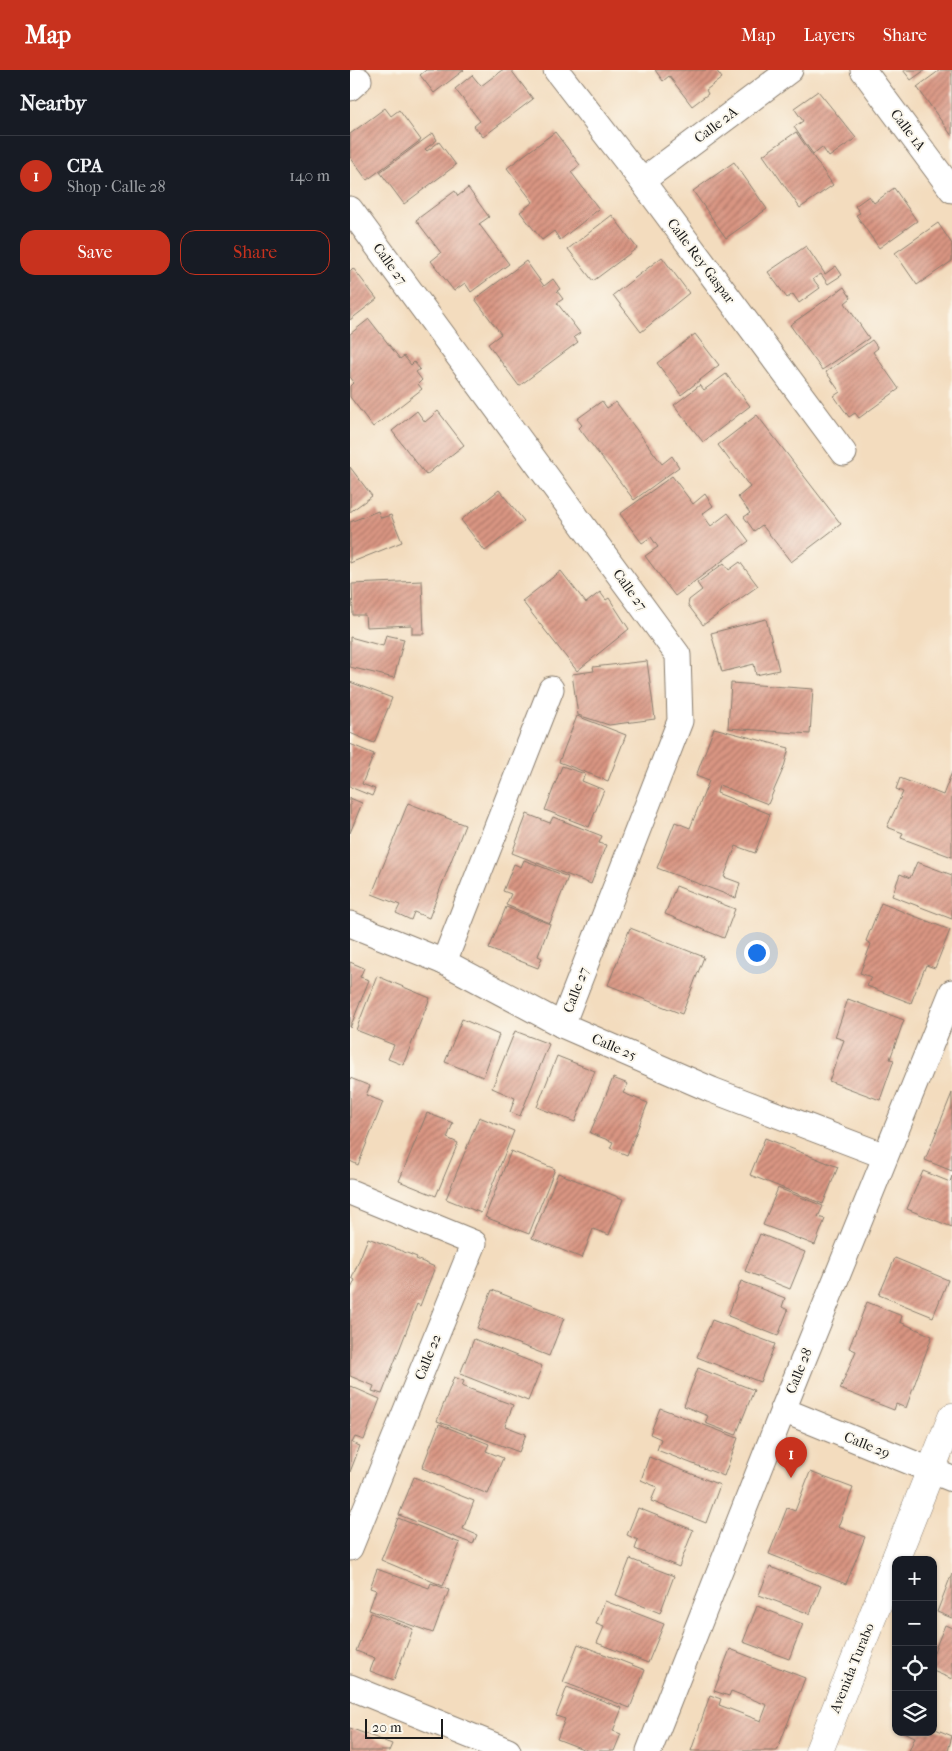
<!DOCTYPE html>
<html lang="en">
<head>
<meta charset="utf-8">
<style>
  :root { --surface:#171b24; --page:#20242c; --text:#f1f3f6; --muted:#9ea1a6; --line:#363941; --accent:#c8321e }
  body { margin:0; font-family:"IM FELL French Canon",serif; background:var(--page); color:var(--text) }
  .controls { position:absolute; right:15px; bottom:15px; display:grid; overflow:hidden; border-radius:10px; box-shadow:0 1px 4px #0004 }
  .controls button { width:45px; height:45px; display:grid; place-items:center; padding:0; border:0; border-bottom:1px solid var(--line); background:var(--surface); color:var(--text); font:25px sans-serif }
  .scale { position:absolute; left:15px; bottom:12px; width:78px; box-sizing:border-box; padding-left:5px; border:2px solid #1c1c1c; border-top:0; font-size:14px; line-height:18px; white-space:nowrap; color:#1c1c1c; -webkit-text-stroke:4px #fbf7ec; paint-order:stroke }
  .you { position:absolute; left:406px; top:882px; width:18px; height:18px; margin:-12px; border:4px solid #fff; border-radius:50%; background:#1a73e8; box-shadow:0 0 0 8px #1a73e833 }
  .badge { display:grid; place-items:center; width:32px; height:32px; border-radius:50%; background:var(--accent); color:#fff; font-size:16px; font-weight:700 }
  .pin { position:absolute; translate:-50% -41px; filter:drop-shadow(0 1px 2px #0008) }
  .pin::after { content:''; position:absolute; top:26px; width:18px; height:15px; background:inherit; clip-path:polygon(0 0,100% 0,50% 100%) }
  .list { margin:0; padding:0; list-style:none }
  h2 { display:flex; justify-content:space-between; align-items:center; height:65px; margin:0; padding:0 20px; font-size:21px }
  h2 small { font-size:16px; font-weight:400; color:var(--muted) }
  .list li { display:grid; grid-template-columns:32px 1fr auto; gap:15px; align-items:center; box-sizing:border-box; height:80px; padding:0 20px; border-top:1px solid var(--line) }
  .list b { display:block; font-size:19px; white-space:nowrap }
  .list p { margin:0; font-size:16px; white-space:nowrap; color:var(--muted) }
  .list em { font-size:16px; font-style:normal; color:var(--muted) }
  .actions { display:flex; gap:10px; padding:15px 20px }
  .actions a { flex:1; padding:11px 0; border:1px solid var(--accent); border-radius:15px; text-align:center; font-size:18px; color:var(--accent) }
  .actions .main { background:var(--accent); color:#fff }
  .icon { flex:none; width:28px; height:28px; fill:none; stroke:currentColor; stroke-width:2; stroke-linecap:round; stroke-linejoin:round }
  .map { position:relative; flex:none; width:602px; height:1681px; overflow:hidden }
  header { display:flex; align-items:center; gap:30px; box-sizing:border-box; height:70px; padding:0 25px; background:var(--accent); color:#fff }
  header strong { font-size:24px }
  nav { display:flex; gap:28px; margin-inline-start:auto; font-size:18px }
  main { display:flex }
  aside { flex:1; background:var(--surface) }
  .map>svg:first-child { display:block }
</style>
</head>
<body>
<header>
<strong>Map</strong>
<nav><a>Map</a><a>Layers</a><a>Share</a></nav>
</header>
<main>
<aside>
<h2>Nearby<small></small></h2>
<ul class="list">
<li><span class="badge">1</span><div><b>CPA</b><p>Shop · Calle 28</p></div><em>140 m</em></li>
</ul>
<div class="actions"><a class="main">Save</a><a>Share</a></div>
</aside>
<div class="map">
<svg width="602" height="1681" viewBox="0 0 602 1681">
  <defs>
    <pattern id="building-hatch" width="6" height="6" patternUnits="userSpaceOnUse" patternTransform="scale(1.25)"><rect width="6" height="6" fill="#d99582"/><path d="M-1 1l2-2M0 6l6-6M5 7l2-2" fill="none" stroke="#af796a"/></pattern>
  </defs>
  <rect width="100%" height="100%" fill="#fbf7ec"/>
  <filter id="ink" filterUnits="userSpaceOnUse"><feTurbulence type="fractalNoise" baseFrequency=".02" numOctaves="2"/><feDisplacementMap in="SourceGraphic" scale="10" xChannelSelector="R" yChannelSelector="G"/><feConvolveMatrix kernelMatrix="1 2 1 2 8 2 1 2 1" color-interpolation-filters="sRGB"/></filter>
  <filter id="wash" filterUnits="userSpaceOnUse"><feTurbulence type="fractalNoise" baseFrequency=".0096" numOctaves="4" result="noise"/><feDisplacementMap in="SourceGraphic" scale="20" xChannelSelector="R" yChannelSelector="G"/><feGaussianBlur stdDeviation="1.12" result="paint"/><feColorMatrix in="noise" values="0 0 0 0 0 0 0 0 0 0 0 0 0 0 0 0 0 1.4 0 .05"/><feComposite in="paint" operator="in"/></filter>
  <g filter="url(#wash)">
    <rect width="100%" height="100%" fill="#f3dcbe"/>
    <g id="blocks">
      <g fill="url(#building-hatch)">
        <path d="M76 0H114L84 23 70 5Z"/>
        <path d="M152 0H161L183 29 133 67 124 56 130 51 105 19 122 5 131 16Z"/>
        <path d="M305 0H366L372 8 356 20 358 24 342 36 319 6 313 11Z"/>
        <path d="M553 0H575L561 10Z"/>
        <path d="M590 0H602V66L567 17Z"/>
        <path d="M468 21 506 68 479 87 472 77 463 84 444 57 453 51 444 38Z"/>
        <path d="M35 38 41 46 49 40 71 70 17 110 0 87V64Z"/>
        <path d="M205 62 230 95 221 102 249 139 210 170 204 161 192 170 170 142 183 132 157 98Z"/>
        <path d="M446 62 483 115 450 138 413 85Z"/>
        <path d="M83 63 87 70 75 79 77 81 89 72 106 95 54 134 30 102Z"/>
        <path d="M384 92 417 139 376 168 343 121Z"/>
        <path d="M118 118 139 147 129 154 159 194 121 222 115 213 104 221 81 191 91 183 66 150 105 121 108 126Z"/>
        <path d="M544 118 567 151 529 178 506 145 510 143 505 136 519 126 524 133Z"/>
        <path d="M262 145 287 178 243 211 218 179Z"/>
        <path d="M588 153 602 174V191L567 215 545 183Z"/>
        <path d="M456 176 475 204 486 196 492 205 478 214 471 204 463 209 470 218 449 233 443 224 437 228 418 202Z"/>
        <path d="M312 187 339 223 291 262 263 225Z"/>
        <path d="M176 191 194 216 203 209 210 219 207 221 213 229 207 233 230 263 224 267 228 272 169 316 138 274 151 264 125 229Z"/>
        <path d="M3 198 27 229 0 250V201Z"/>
        <path d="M494 217 501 228 495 233 519 268 472 300 440 255Z"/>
        <path d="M19 249 50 289 54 286 61 295 64 292 70 299 66 302 72 310 68 314 72 319 23 357 0 327V316L4 312 0 307V264Z"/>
        <path d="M345 264 369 295 331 325 307 293Z"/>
        <path d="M522 270 528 278 523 282 549 319 509 348 505 343 499 347 484 326 490 322 476 302Z"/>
        <path d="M376 304 400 336 353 372 324 335 350 315 354 320Z"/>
        <path d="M252 331 257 338 266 332 312 394 322 386 329 397 284 430 229 358 232 355 227 349Z"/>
        <path d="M67 341 75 352 88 341 114 375 76 405 42 361Z"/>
        <path d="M407 345 491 454 441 492 412 455 404 461 394 447 400 443 388 427 400 417 368 375Z"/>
        <path d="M0 397 22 426 0 442Z"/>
        <path d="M322 406 343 434 355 424 363 436 352 444 361 456 378 443 399 471 325 526 295 486 308 477 301 467 292 473 270 444Z"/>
        <path d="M149 420 174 451 135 481 111 450Z"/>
        <path d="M28 441 31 448 41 445 52 472 0 493V452Z"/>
        <path d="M390 492 408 516 353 555 338 535 339 530 352 520 347 513 374 493 379 500Z"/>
        <path d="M211 501 236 533 250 522 256 530 259 528 279 559 227 601 172 531Z"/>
        <path d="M72 511 74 564H62V555L16 557 15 545H3L2 514Z"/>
        <path d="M416 549 429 600 406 605 404 594 372 602 361 563Z"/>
        <path d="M36 565 54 569 44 608 0 597V567L33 576Z"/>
        <path d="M297 591 305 649 259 655 228 645 222 604 244 601 243 597Z"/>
        <path d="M0 612 42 628 24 673 0 663Z"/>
        <path d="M381 613 463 619 460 664 378 658Z"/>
        <path d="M227 646 276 665 258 711 209 692Z"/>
        <path d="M364 658 439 678 434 697 418 734 369 715 367 723 420 744 405 783 386 776 374 807 390 813 386 828 307 798 325 752 340 758 359 711 346 706Z"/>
        <path d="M0 674 24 684 12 714 25 719 22 726 0 717Z"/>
        <path d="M212 696 235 704 232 711 254 720 239 757 195 740Z"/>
        <path d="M602 702V787L551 768 553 763 537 757 553 722 546 719 550 708 593 725Z"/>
        <path d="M0 728 12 733 0 763Z"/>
        <path d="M58 733 115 755 79 848 64 842 61 850 46 843 50 835 22 824Z"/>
        <path d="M177 744 200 753 203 747 252 766 249 773 256 775 241 814 162 783Z"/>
        <path d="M174 790 218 807 200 853 156 835 161 824 153 821 164 794 171 797Z"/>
        <path d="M567 792 602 805V849L542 826 550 804 560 808Z"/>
        <path d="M326 816 385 839 374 868 315 844Z"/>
        <path d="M531 833 600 860 585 898 576 895 561 933 517 916 521 907 510 903 521 874 516 871Z"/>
        <path d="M156 837 200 854 188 886 192 888 188 898 139 879Z"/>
        <path d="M280 858 354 887 332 944 258 915Z"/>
        <path d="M0 892 14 898 10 907 19 910 0 958Z"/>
        <path d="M27 906 80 928 53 995 38 989 44 975 6 960Z"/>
        <path d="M498 929 554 950 540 989 544 990 530 1030 479 1011 494 970 485 967Z"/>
        <path d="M112 949 149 965 133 1007 95 992Z"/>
        <path d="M165 961 199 974 170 1046 160 1042 165 1028 142 1018Z"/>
        <path d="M207 986 245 1001 225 1052 187 1037Z"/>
        <path d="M0 1008 20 1016 16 1025 33 1032 8 1095 0 1091Z"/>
        <path d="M263 1008 278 1014 273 1023 298 1033 277 1085 260 1078 263 1072 240 1063Z"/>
        <path d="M602 1023V1101L575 1090Z"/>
        <path d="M77 1043 103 1053 97 1068 108 1073 86 1126 49 1111Z"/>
        <path d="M129 1047 164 1061 131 1143 96 1129Z"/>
        <path d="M415 1068 488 1097 473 1134 400 1105Z"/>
        <path d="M161 1081 205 1099 179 1164 135 1147Z"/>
        <path d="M573 1101 600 1112 602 1106V1157L557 1139Z"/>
        <path d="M208 1103 273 1129 259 1165 243 1159 232 1188 182 1168Z"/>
        <path d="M428 1118 473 1136 468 1147 475 1149 465 1175 413 1155Z"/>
        <path d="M410 1164 455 1182 440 1219 395 1201Z"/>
        <path d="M18 1168 67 1187 66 1189 85 1197 70 1236 67 1234 32 1324 22 1321 24 1316 0 1306V1221L5 1210 2 1208Z"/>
        <path d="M545 1188 598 1210 583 1247 529 1225Z"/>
        <path d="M391 1211 435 1228 432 1237 438 1240 428 1266 378 1246Z"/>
        <path d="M142 1220 214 1248 199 1286 127 1258Z"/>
        <path d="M517 1232 552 1246 550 1252 582 1266 556 1338 546 1334 544 1340 490 1319 506 1281 499 1278Z"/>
        <path d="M362 1250 425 1274 410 1312 347 1287Z"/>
        <path d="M124 1269 192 1296 178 1331 110 1304Z"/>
        <path d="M348 1298 404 1320 386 1365 355 1353 358 1346 334 1336Z"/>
        <path d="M104 1307 114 1311 112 1316 163 1335 155 1356 176 1364 169 1382 87 1351Z"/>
        <path d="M0 1316 30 1329 14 1370 5 1367 2 1373 10 1376 0 1402Z"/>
        <path d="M310 1338 388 1368 374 1406 307 1380 311 1369 300 1364Z"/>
        <path d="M89 1354 139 1374 136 1381 153 1388 138 1424 72 1398Z"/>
        <path d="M299 1387 370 1415 356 1453 301 1431 307 1417 291 1410Z"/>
        <path d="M460 1402 503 1418 488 1457 515 1467 496 1514 419 1484 437 1438 445 1441Z"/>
        <path d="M64 1407 124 1431 113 1459 127 1465 123 1474 49 1445Z"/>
        <path d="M288 1438 343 1460 329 1497 285 1479 288 1470 277 1465Z"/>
        <path d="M48 1448 110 1473 93 1516 31 1490Z"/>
        <path d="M280 1489 324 1506 310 1543 266 1525Z"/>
        <path d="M420 1497 471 1516 460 1544 409 1525Z"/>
        <path d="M27 1499 79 1518 81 1513 99 1520 83 1563 19 1540 26 1520 20 1518Z"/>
        <path d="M602 1503V1548L587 1542Z"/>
        <path d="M255 1531 314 1554 298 1593 247 1573 254 1557 246 1554Z"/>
        <path d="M407 1536 453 1554 439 1589 393 1572Z"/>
        <path d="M21 1543 63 1559 44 1610 20 1601 25 1588 6 1581Z"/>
        <path d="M595 1555 602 1558V1609L583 1601V1584Z"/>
        <path d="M228 1574 295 1600 280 1638 213 1612Z"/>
        <path d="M380 1579 455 1608 427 1681H341L360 1625 371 1629 369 1635 411 1651 417 1635 381 1621 379 1626 364 1621Z"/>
        <path d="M217 1617 272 1638 263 1661 271 1664 264 1681H238L207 1669 215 1649 206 1646Z"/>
        <path d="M0 1658 42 1674 39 1681H0Z"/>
        <path d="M583 1658 602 1666 598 1681H559L565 1667 553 1662H583Z"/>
      </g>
    </g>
  </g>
  <g filter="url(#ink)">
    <use href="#blocks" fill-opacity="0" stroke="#887c6d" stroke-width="1"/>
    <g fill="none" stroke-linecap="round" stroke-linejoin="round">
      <g stroke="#887c6d" stroke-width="27">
        <g id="street">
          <path d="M206 0 292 111 494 383"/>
          <path d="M513 0 602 120"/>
          <path d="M0 18 9 10"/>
          <path d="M292 111 440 0"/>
          <path d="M0 139 328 585 330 651 212 955"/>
          <path d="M0 854 94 892 212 955 362 1020 535 1086"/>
          <path d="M94 892 201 619"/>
          <path d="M0 1122 124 1173 0 1478"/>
          <path d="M433 1340 602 1409"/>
          <path d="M0 1617 158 1681"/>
          <path d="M299 1681 433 1340 602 922"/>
        </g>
      </g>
      <g stroke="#887c6d" stroke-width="29">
        <path id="secondary" d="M469 1681 602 1347"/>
      </g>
      <use href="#street" stroke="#fff" stroke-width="25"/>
      <use href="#secondary" stroke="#fff" stroke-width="28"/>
    </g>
  </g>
  <g text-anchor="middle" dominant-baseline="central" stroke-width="4" stroke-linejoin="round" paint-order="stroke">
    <g font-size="14" fill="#1c1c1c" stroke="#fbf7ec">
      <text transform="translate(366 55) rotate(-37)">Calle 2A</text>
      <text transform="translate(558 60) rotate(53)">Calle 1A</text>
      <text transform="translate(351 191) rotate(53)">Calle Rey Gaspar</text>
      <text transform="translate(40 194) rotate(54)">Calle 27</text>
      <text transform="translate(280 520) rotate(54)">Calle 27</text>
      <text transform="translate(226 920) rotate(-69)">Calle 27</text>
      <text transform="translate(264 977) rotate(23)">Calle 25</text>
      <text transform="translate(78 1287) rotate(-68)">Calle 22</text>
      <text transform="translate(449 1301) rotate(-68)">Calle 28</text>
      <text transform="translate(517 1375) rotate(22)">Calle 29</text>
      <text transform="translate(502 1598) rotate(-68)">Avenida Turabo</text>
    </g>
  </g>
</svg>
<div class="controls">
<button>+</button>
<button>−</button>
<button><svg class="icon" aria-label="locate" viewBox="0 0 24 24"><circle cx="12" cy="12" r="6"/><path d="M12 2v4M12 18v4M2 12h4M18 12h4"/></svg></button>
<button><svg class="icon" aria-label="layers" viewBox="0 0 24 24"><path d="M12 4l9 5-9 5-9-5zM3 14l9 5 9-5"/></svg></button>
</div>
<div class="scale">20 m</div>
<div class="you"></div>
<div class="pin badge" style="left:441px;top:1408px">1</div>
</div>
</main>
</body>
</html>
